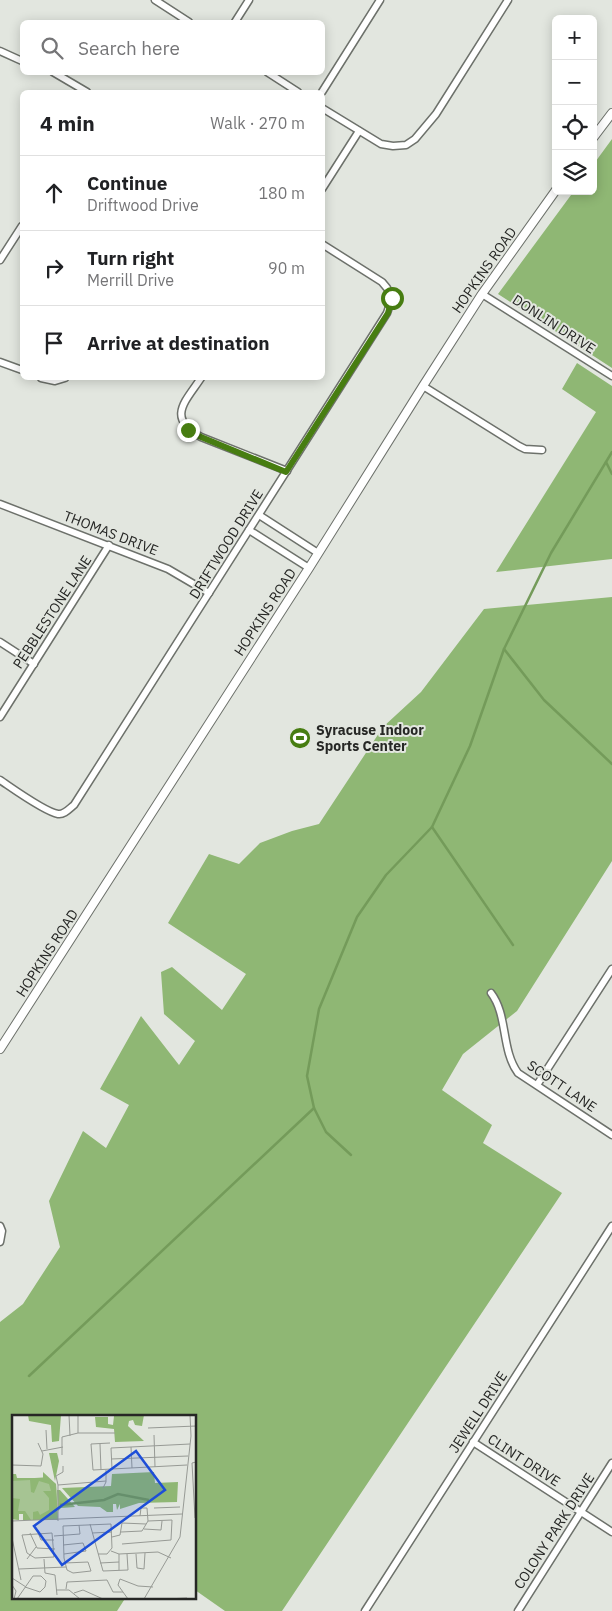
<!DOCTYPE html>
<html lang="en">
<head>
<meta charset="utf-8">
<style>
  :root { --surface:#fff; --page:#f2f2f2; --text:#202124; --muted:#757577; --line:#e0e0e0 }
  body { margin:0; font-family:"IBM Plex Sans",sans-serif; background:var(--page); color:var(--text) }
  .controls { position:absolute; right:15px; top:15px; display:grid; overflow:hidden; border-radius:8px; box-shadow:0 2px 12px #0003 }
  .controls button { width:45px; height:45px; display:grid; place-items:center; padding:0; border:0; border-bottom:1px solid var(--line); background:var(--surface); color:var(--text); font:25px sans-serif }
  .stop { position:absolute; width:15px; height:15px; margin:-11px; border:4px solid #477d11; border-radius:50%; background:#fff }
  .stop.end { background:#477d11; border-color:#fff; box-shadow:0 1px 5px #0008 }
  .list { margin:0; padding:0; list-style:none }
  h2 { display:flex; justify-content:space-between; align-items:center; height:65px; margin:0; padding:0 20px; font-size:21px }
  h2 small { font-size:16px; font-weight:400; color:var(--muted) }
  .list li { display:grid; grid-template-columns:32px 1fr auto; gap:15px; align-items:center; box-sizing:border-box; height:75px; padding:0 20px; border-top:1px solid var(--line) }
  .list b { display:block; font-size:19px; white-space:nowrap }
  .list p { margin:0; font-size:16px; white-space:nowrap; color:var(--muted) }
  .list em { font-size:16px; font-style:normal; color:var(--muted) }
  .icon { flex:none; width:28px; height:28px; fill:none; stroke:currentColor; stroke-width:2; stroke-linecap:round; stroke-linejoin:round }
  .map { position:relative; flex:none; width:612px; height:1611px; overflow:hidden }
  .search { position:absolute; background:var(--surface); box-shadow:0 2px 12px #0003; left:20px; top:20px; width:305px; height:55px; display:flex; align-items:center; gap:12px; box-sizing:border-box; padding:0 18px; border-radius:8px; color:var(--muted); font-size:19px }
  .panel { position:absolute; background:var(--surface); box-shadow:0 2px 12px #0003; left:20px; top:90px; width:305px; height:290px; border-radius:8px }
  .map>svg:first-child { display:block }
</style>
</head>
<body>
<div class="map">
<svg width="612" height="1611" viewBox="0 0 612 1611">
  <rect width="100%" height="100%" fill="#e2e6df"/>
  <g fill="#8fb774">
    <path d="M612 139V368L498 294 574 191H593V165Z"/>
    <path d="M577 363 612 386V559L496 572 596 412 562 389Z"/>
    <path d="M612 597V861L517 1011 463 1054 442 1090 492 1125 483 1143 562 1193 282 1611H225L195 1590V1416H14V1597H126L117 1611H0V1322L23 1304 60 1247 49 1201 83 1131 106 1148 129 1105 100 1089 141 1016 179 1065 195 1041 164 1014 161 972 172 967 222 1010 246 974 168 923 209 854 239 864 260 843 292 831 319 824 383 727 421 692 484 609Z"/>
  </g>
  <g fill="none" stroke-linecap="round" stroke-linejoin="round">
    <g stroke="#749b5a" stroke-width="2.5">
      <path d="M606 462 612 474"/>
      <path d="M504 649 544 700 612 764"/>
      <path d="M432 827 513 945"/>
      <path d="M314 1108 326 1132 351 1155"/>
      <path d="M29 1376 314 1108 307 1076 319 1009 357 917 386 875 432 827 470 746 504 649 551 553 612 452"/>
    </g>
    <g stroke="#6d716b" stroke-width="9">
      <g id="minor">
        <path d="M155 0 189 22"/>
        <path d="M235 22 249 0"/>
        <path d="M0 51 22 61"/>
        <path d="M53 72 87 92"/>
        <path d="M267 72 298 92"/>
        <path d="M322 92 380 0"/>
        <path d="M322 108 381 144 393 146 406 145 415 139 436 114 508 0"/>
        <path d="M322 189 359 131"/>
        <path d="M0 260 22 226"/>
        <path d="M482 294 612 376"/>
        <path d="M0 362 22 370"/>
        <path d="M41 378 55 381 65 378"/>
        <path d="M201 378C185 402 166 418 201 437L287 471"/>
        <path d="M423 386 519 446 525 449 542 450"/>
        <path d="M0 504 168 569 209 593"/>
        <path d="M259 515 318 553"/>
        <path d="M249 530 309 568"/>
        <path d="M0 642 34 664"/>
        <path d="M0 717 109 545"/>
        <path d="M0 780C12 788 45 812 58 814 64 815 69 809 74 805L387 313 392 298 387 288 382 282 322 244"/>
        <path d="M491 993C508 1015 501 1050 518 1073L612 1135"/>
        <path d="M537 1085 612 969"/>
        <path d="M0 1226 2 1231 0 1242"/>
        <path d="M473 1442 612 1532"/>
        <path d="M365 1611 612 1226"/>
        <path d="M518 1611 612 1463"/>
      </g>
    </g>
    <g stroke="#6d716b" stroke-width="10">
      <g id="tertiary">
        <path d="M593 138 612 113"/>
        <path d="M0 1049 309 568 423 386 482 294 556 190"/>
      </g>
    </g>
    <use href="#minor" stroke="#fff" stroke-width="6"/>
    <use href="#tertiary" stroke="#fff" stroke-width="8"/>
  </g>
  <g fill="none" stroke-linecap="round" stroke-linejoin="round">
    <path stroke="#477d11" stroke-width="6" d="M188 430 201 437 286 472 388 313 392 298"/>
  </g>
  <defs>
    <g id="stadium-disc" transform="scale(1.125)"><circle r="9.5" fill="#477d11" stroke="#e2e6df"/><path d="M0-5a6.5 5 0 1 0 0 10a6.5 5 0 1 0 0-10ZM-3.5-1.8h7v3.6h-7Z" fill="#fff"/></g>
  </defs>
  <g fill-rule="evenodd">
    <use href="#stadium-disc" x="300" y="738"/>
  </g>
  <g text-anchor="middle" dominant-baseline="central" stroke-width="4" stroke-linejoin="round" paint-order="stroke">
    <g font-size="14" fill="#262725" stroke="#e2e6df">
      <text transform="translate(484 270) rotate(-55)">HOPKINS ROAD</text>
      <text transform="translate(554 324) rotate(33)">DONLIN DRIVE</text>
      <text transform="translate(111 533) rotate(21)">THOMAS DRIVE</text>
      <text transform="translate(226 544) rotate(-58)">DRIFTWOOD DRIVE</text>
      <text transform="translate(52 612) rotate(-57)">PEBBLESTONE LANE</text>
      <text transform="translate(265 612) rotate(-57)">HOPKINS ROAD</text>
      <text transform="translate(47 953) rotate(-57)">HOPKINS ROAD</text>
      <text transform="translate(562 1086) rotate(34)">SCOTT LANE</text>
      <text transform="translate(478 1412) rotate(-57)">JEWELL DRIVE</text>
      <text transform="translate(524 1460) rotate(33)">CLINT DRIVE</text>
      <text transform="translate(554 1531) rotate(-57)">COLONY PARK DRIVE</text>
    </g>
    <g font-size="14" font-weight="bold" fill="#262725" stroke="#e2e6df" text-anchor="start">
      <text x="316" y="730">Syracuse Indoor<tspan x="316" dy="16">Sports Center</tspan></text>
    </g>
  </g>
  <g transform="translate(12 1415)">
    <rect width="184" height="184" fill="#e2e6df"/>
    <path d="M34 62 44 69 46 105H11V99H7V105L0 104V65Z" fill="#a6c493"/>
    <path d="M16 0H49L47 26 40 27 39 10 17 6ZM132 0 130 11 123 10 121 5 117 6 116 11 132 26 103 27 102 14 84 12 83 2H96V9L101 10 102 1ZM37 38H45L47 46 43 66ZM31 57 44 69 46 105H21V97L26 96 28 100 37 95V83L31 76H39L37 69 27 66 22 78 19 77 18 65 0 66V59H4L5 63H31ZM142 57 143 68 166 67 165 87 127 88 108 94V89L105 95 104 89H101V97H95L88 92 66 91 50 73 99 71 100 59ZM45 75H48L63 92 49 93 46 96ZM0 83 8 84 6 96H13L19 105H11V99H7V105L0 104Z" fill="#8fb774"/>
    <path fill="none" stroke="#749b5a" stroke-width="2.5" d="M48 90 92 85 106 79 137 85"/>
    <path fill="none" stroke="#979a95" stroke-width="1" d="M57 0 58 21M136 13 184 11M34 15 35 34M66 18H103M142 20 143 52M98 28 79 29 81 55 175 50M88 29 89 55M119 32 120 53M99 33 178 29M99 33 100 54M30 36 51 32M50 40V22L66 18V0M99 44 176 41M0 50 29 51 31 39 26 28M46 70 44 61 51 57V51M91 73 94 67V55M142 93 168 92M183 103 180 48 184 47M0 106 170 99M46 106V70L94 66M78 109 91 156 116 155 115 139M132 114 149 115 150 106M109 117 130 116 136 106 135 93H129L128 101M18 118 25 133 43 134M26 118 29 125H42M40 118 42 142 23 143 15 138 10 120ZM80 118 100 117M42 121 68 119 67 110M100 122 108 120 110 108 134 109M0 123 9 165M110 129 159 125 160 105 136 106M51 130 71 128 74 136 52 139M99 136 107 139 146 137 159 143M107 139V155M124 139 125 153 132 154 133 138M15 144 24 132M32 144 33 158 43 160 45 180M53 148 76 147 79 156 61 158 55 155 52 143 51 111 99 109 100 133 95 139H86M88 148 107 147M7 154 54 152M0 163 14 172M0 170 4 176 2 184M54 174 55 167 95 165 101 177H111M44 175H57L68 184M62 178 71 175 91 184M5 184 21 161H29L34 166 33 172 28 177 13 172M116 184 106 170 108 164 126 171 141 172M132 184 168 122 179 21 178 0M154 184 175 183"/>
    <path fill="#1d4ed8" fill-opacity="0.15" stroke="#1d4ed8" stroke-width="2.5" d="M124 36 153 75 50 150 22 111Z"/>
    <rect width="184" height="184" fill="none" stroke="#262725" stroke-width="2.5"/>
  </g>
</svg>
<div class="controls">
<button>+</button>
<button>−</button>
<button><svg class="icon" aria-label="locate" viewBox="0 0 24 24"><circle cx="12" cy="12" r="6"/><path d="M12 2v4M12 18v4M2 12h4M18 12h4"/></svg></button>
<button><svg class="icon" aria-label="layers" viewBox="0 0 24 24"><path d="M12 4l9 5-9 5-9-5zM3 14l9 5 9-5"/></svg></button>
</div>
<div class="stop" style="left:392px;top:298px"></div>
<div class="stop end" style="left:188px;top:430px"></div>
<div class="search"><svg class="icon" aria-label="search" viewBox="0 0 24 24"><circle cx="10" cy="10" r="6"/><path d="M15 15l6 6"/></svg>Search here</div>
<section class="panel">
<h2>4 min<small>Walk · 270 m</small></h2>
<ul class="list">
<li><svg class="icon" aria-label="ahead" viewBox="0 0 24 24"><path d="M12 20V5M6 11l6-6 6 6"/></svg><div><b>Continue</b><p>Driftwood Drive</p></div><em>180 m</em></li>
<li><svg class="icon" aria-label="right" viewBox="0 0 24 24"><path d="M7 20v-9h11M14 6l5 5-5 5"/></svg><div><b>Turn right</b><p>Merrill Drive</p></div><em>90 m</em></li>
<li><svg class="icon" aria-label="arrive" viewBox="0 0 24 24"><path d="M6 21V4h12l-3 4 3 4H6"/></svg><div><b>Arrive at destination</b></div></li>
</ul>
</section>
</div>
</body>
</html>
